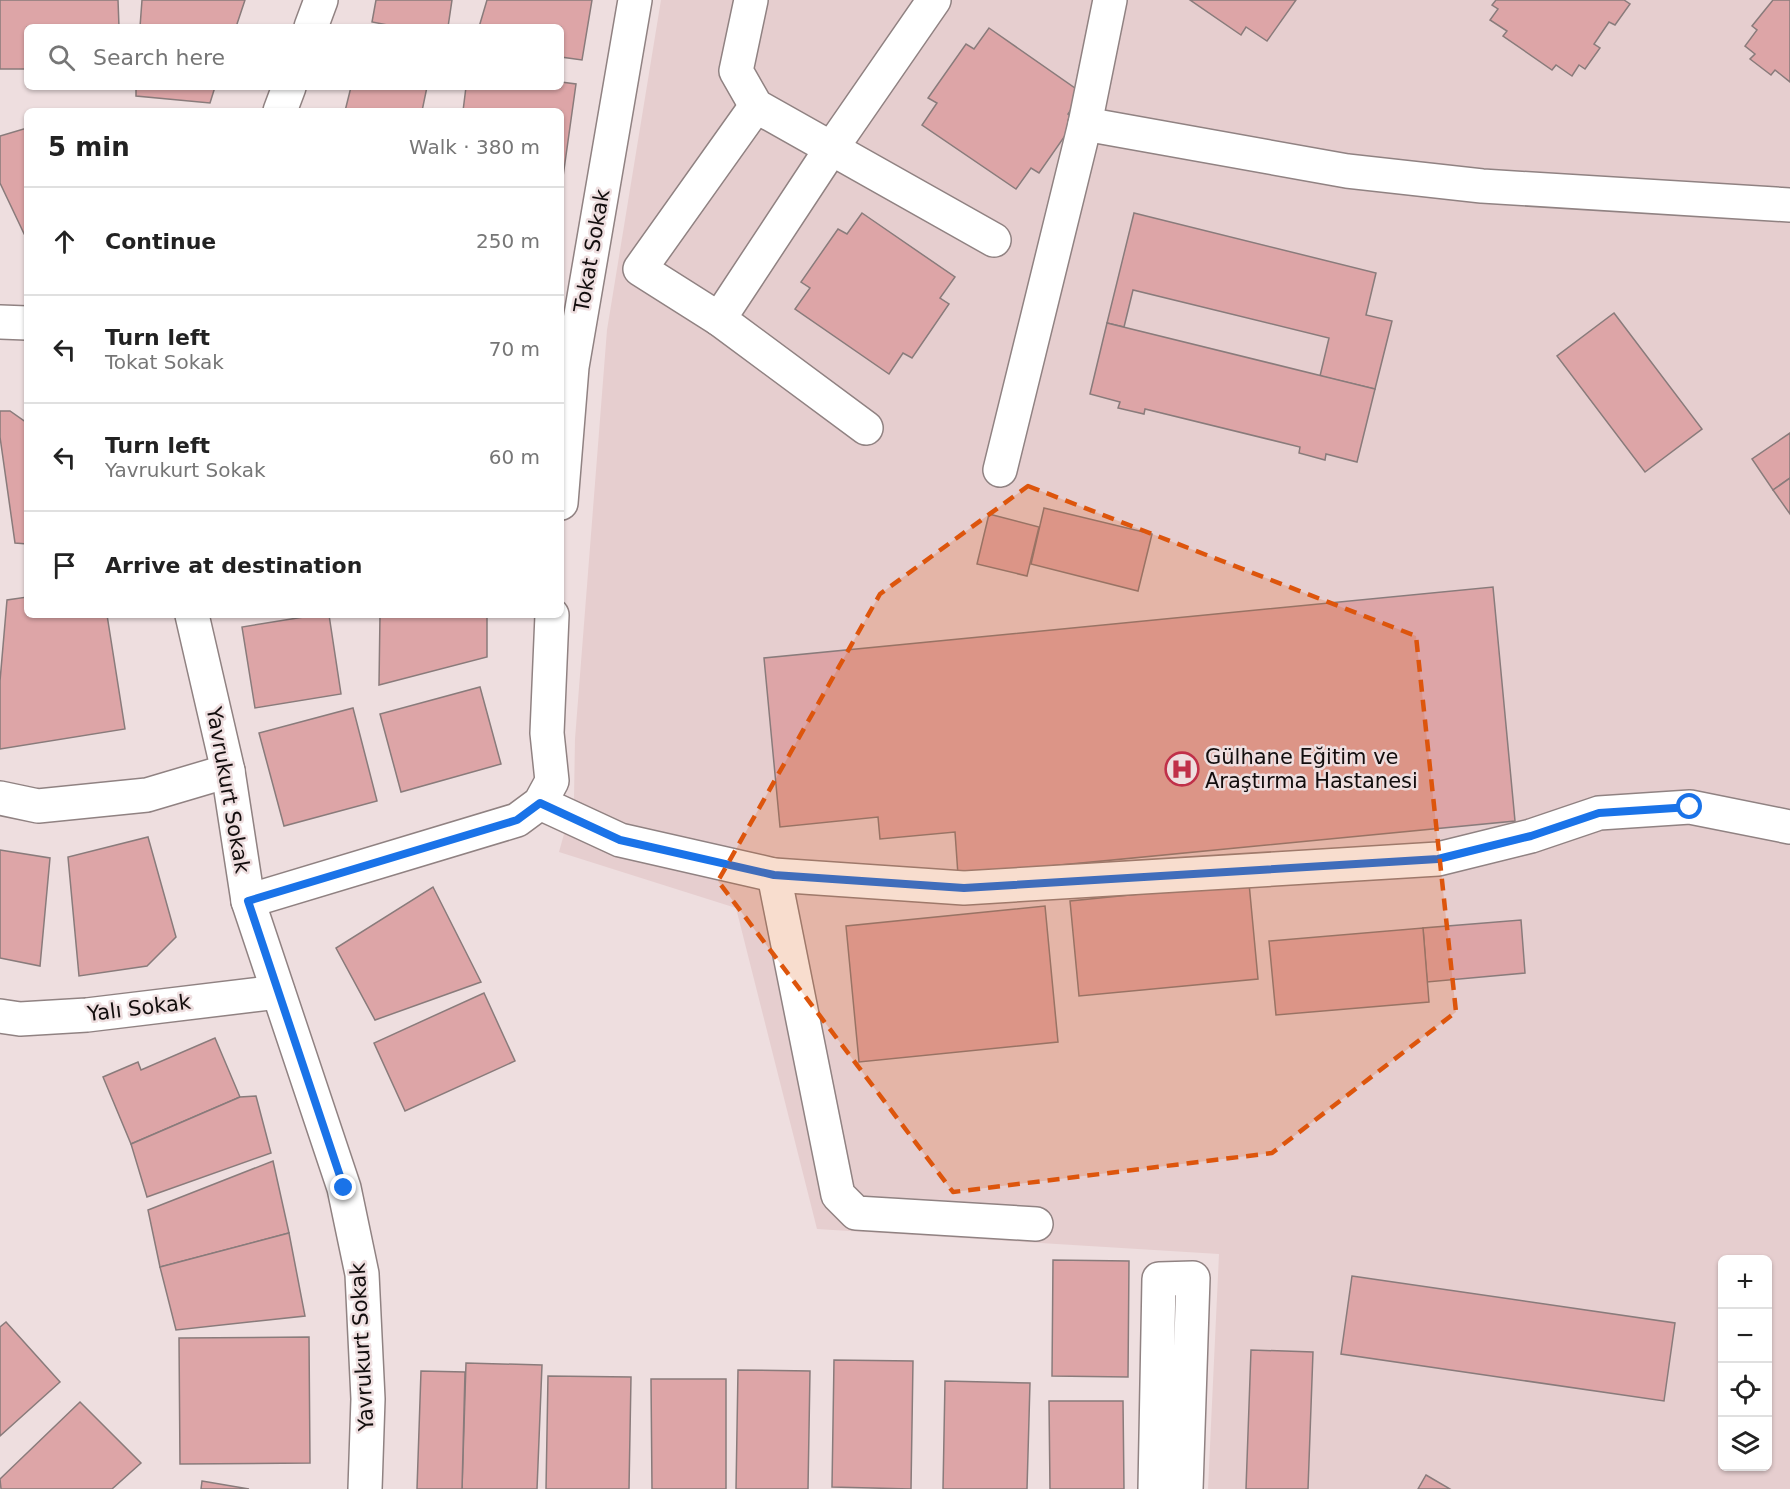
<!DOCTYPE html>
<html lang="en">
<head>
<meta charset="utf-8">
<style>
  :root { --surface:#fff; --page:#f2f2f2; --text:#222; --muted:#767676; --line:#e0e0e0 }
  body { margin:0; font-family:"DejaVu Sans",sans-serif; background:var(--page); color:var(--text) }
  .controls { position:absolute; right:18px; bottom:18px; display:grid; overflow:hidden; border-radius:9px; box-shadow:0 2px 4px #0004 }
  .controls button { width:54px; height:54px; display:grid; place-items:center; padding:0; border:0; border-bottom:2px solid var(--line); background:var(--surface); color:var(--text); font:30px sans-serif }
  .stop { position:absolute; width:18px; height:18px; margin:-14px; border:4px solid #1a73e8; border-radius:50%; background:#fff }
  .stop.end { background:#1a73e8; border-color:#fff; box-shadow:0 2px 6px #0008 }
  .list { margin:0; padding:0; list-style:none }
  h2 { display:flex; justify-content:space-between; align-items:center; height:78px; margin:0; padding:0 24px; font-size:26px }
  h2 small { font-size:20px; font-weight:400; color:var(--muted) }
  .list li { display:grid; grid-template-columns:39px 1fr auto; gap:18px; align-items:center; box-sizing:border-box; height:108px; padding:0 24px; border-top:2px solid var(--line) }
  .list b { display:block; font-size:22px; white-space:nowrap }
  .list p { margin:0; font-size:20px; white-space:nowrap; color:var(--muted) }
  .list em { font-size:20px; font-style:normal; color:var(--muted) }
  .icon { flex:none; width:33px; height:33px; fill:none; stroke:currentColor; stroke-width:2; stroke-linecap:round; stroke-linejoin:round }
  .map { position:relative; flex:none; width:1790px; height:1489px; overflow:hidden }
  .search { position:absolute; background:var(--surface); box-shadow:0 2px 4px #0004; left:24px; top:24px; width:540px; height:66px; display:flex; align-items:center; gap:15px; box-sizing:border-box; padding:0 21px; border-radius:9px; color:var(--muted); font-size:22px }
  .panel { position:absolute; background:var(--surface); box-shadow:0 2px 4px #0004; left:24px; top:108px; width:540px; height:510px; border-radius:9px }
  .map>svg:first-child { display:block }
</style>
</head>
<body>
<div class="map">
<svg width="1790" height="1489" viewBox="0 0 1790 1489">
  <rect width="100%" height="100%" fill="#eededf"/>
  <path fill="#e6cecf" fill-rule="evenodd" d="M661 0H1790V1489H1208L1219 1254 817 1229 736 908 559 852 574 798 575 739 607 330ZM1722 1260H1768V1466H1722Z"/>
  <g fill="#dda5a7" stroke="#897b7b" stroke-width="1.5">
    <path d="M0 0H118L119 27H27V69H0Z"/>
    <path d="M142 0H245L236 27H140Z"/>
    <path d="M376 0H452L448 27H398L372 22Z"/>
    <path d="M487 0H592L582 60 561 57V27H479Z"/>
    <path d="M1190 0H1296L1267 41 1246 27 1241 35Z"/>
    <path d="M1496 0H1624L1630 4 1615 25 1609 22 1594 44 1600 48 1585 69 1579 65 1572 76 1556 65 1552 70 1503 36 1507 31 1490 20 1498 9 1492 5Z"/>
    <path d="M1773 0H1790V82L1775 70 1771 75 1750 59 1755 54 1745 46 1757 30 1752 26Z"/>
    <path d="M989 28 1082 93 1068 114 1076 120 1039 173 1031 168 1016 189 922 125 937 103 928 98 966 44 974 49Z"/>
    <path d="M561 82 576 84 562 184 561 111H463L466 87H561Z"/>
    <path d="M136 87H215L210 103 136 96Z"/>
    <path d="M351 87H427L422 111H345Z"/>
    <path d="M27 128V240L0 183V136Z"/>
    <path d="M862 213 955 277 940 298 949 304 912 358 903 353 889 374 795 309 810 288 801 282 838 229 847 234Z"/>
    <path d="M1134 213 1376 273 1366 315 1392 321 1375 389 1320 376 1329 338 1133 290 1124 327 1107 323Z"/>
    <path d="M1614 313 1702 429 1645 472 1557 356Z"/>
    <path d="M1107 323 1375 389 1357 462 1326 454 1325 460 1299 453 1300 447 1145 409 1144 414 1118 408 1120 402 1090 394Z"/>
    <path d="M0 411H10L27 423V544L15 543 0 437Z"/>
    <path d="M1790 433V478L1773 490 1752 459Z"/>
    <path d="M1790 478V514L1773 490Z"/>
    <path d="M1044 508 1152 534 1138 591 1031 564Z"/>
    <path d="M989 514 1039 527 1027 576 977 564Z"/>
    <path d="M1493 587 1515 821 958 875 955 832 880 839 878 817 780 827 764 658Z"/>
    <path d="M27 597V615H107L125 729 0 749V681L7 600Z"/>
    <path d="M316 615H329L341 694 255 708 242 627Z"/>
    <path d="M380 615H487V657L379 685Z"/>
    <path d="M480 687 501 764 401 792 380 714Z"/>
    <path d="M353 708 377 801 284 826 259 733Z"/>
    <path d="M148 837 176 937 147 966 79 976 68 857Z"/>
    <path d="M0 850 50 858 40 966 0 958Z"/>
    <path d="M1249 883 1258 979 1079 996 1070 901Z"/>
    <path d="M433 887 481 982 375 1020 336 948Z"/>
    <path d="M1045 906 1058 1042 859 1062 846 926Z"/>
    <path d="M1521 920 1525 973 1427 982 1423 928Z"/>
    <path d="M1423 928 1429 1002 1276 1015 1269 941Z"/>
    <path d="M484 993 515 1061 405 1111 374 1043Z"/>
    <path d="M215 1038 240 1097 131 1144 103 1077 138 1062 141 1070Z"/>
    <path d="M256 1096 271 1153 147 1197 131 1144 240 1097Z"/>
    <path d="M273 1161 289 1233 160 1267 148 1210Z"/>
    <path d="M289 1233 305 1316 176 1330 160 1267Z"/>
    <path d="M1053 1260 1129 1261 1128 1377 1052 1376Z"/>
    <path d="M1352 1276 1675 1323 1664 1401 1341 1354Z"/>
    <path d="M6 1322 60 1382 0 1436V1327Z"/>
    <path d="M309 1337 310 1463 180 1464 179 1338Z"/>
    <path d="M1251 1350 1313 1352 1308 1489H1246Z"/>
    <path d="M834 1360 913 1361 911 1489 832 1487Z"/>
    <path d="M466 1363 542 1365 537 1489H462Z"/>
    <path d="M738 1370 810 1371 808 1489H736Z"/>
    <path d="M421 1371 465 1372 462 1489H417Z"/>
    <path d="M548 1376 631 1377 629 1489H546Z"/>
    <path d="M651 1379H726V1489H652Z"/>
    <path d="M945 1381 1030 1383 1027 1489H943Z"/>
    <path d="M1049 1401H1123L1124 1489H1050Z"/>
    <path d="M80 1402 141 1463 112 1489H1L0 1479Z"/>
    <path d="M1426 1475 1450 1489H1418Z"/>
    <path d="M202 1481 249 1489H201Z"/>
  </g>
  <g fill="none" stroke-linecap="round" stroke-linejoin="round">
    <g stroke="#908282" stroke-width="36">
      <g id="minor">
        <path d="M751 0 736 71 756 106 994 240"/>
        <path d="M311 27 321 0"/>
        <path d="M280 111 289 87"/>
        <path d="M1085 124 1110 0"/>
        <path d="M719 319 640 269 756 106"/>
        <path d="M0 322 27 323"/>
        <path d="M866 428 719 319 831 149 934 0"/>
        <path d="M1000 470 1085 124 1347 171 1482 186 1790 205"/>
        <path d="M561 503 572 367 635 0"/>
        <path d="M192 615 228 771 248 901 344 1188 362 1274 368 1399 365 1489"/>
        <path d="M0 798 38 806 147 795 228 771"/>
        <path d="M540 803 620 840 774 875 964 888 1438 859 1531 836 1599 813 1690 807 1790 827"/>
        <path d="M774 875 838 1195 856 1213 1036 1224"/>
        <path d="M248 901 517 820 540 803 552 781 547 733 552 615"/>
        <path d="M0 1016 20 1019 87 1015 278 992"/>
        <path d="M1155 1489 1159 1279 1193 1278 1186 1489"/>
      </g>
    </g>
    <use href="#minor" stroke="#fff" stroke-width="33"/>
  </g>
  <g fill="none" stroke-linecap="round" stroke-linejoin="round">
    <path stroke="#1a73e8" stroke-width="8" d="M344 1188 248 901 517 820 540 803 620 840 774 875 964 888 1438 859 1531 836 1599 813 1690 807"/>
  </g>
  <path fill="#dd550c" fill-opacity="0.2" stroke="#dd550c" stroke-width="4.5" stroke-dasharray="12 8" stroke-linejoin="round" d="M1028 486 1416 636 1456 1012 1272 1153 953 1192 718 881 880 594Z"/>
  <defs>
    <g id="hospital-ring" transform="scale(1.725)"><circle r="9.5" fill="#eededf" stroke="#c03049" stroke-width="1.5"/><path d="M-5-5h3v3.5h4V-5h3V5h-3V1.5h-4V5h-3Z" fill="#c03049"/></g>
  </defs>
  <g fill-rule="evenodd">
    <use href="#hospital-ring" x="1182" y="769"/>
  </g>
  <g text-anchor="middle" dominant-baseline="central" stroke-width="5" stroke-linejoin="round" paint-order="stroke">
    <g font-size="21" fill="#120d0d" stroke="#eededf">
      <text transform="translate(592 251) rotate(-80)">Tokat Sokak</text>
      <text transform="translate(228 790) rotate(80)">Yavrukurt Sokak</text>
      <text transform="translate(139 1008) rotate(-7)">Yalı Sokak</text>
      <text transform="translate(362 1347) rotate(-93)">Yavrukurt Sokak</text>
    </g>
    <g font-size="21" fill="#120d0d" stroke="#eededf" text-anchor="start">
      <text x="1205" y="757">Gülhane Eğitim ve<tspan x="1205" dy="24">Araştırma Hastanesi</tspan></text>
    </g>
  </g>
</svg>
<div class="controls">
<button>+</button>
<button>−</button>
<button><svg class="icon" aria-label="locate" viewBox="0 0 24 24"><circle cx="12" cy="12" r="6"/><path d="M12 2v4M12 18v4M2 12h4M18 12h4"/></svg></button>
<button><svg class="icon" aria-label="layers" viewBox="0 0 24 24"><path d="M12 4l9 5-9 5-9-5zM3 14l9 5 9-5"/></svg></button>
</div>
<div class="stop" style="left:1690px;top:807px"></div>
<div class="stop end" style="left:344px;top:1188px"></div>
<div class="search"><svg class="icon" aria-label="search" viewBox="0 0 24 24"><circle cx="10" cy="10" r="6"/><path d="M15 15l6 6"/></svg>Search here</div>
<section class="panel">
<h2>5 min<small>Walk · 380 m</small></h2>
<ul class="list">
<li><svg class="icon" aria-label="ahead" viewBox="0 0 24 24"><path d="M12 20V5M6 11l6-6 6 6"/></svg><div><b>Continue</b></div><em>250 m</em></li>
<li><svg class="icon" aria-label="left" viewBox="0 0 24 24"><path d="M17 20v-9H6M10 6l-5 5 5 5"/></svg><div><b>Turn left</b><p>Tokat Sokak</p></div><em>70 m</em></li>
<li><svg class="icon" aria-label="left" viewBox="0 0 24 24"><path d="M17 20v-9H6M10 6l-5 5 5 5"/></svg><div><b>Turn left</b><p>Yavrukurt Sokak</p></div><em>60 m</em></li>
<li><svg class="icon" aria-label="arrive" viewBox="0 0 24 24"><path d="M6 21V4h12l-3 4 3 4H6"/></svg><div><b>Arrive at destination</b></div></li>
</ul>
</section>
</div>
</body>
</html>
